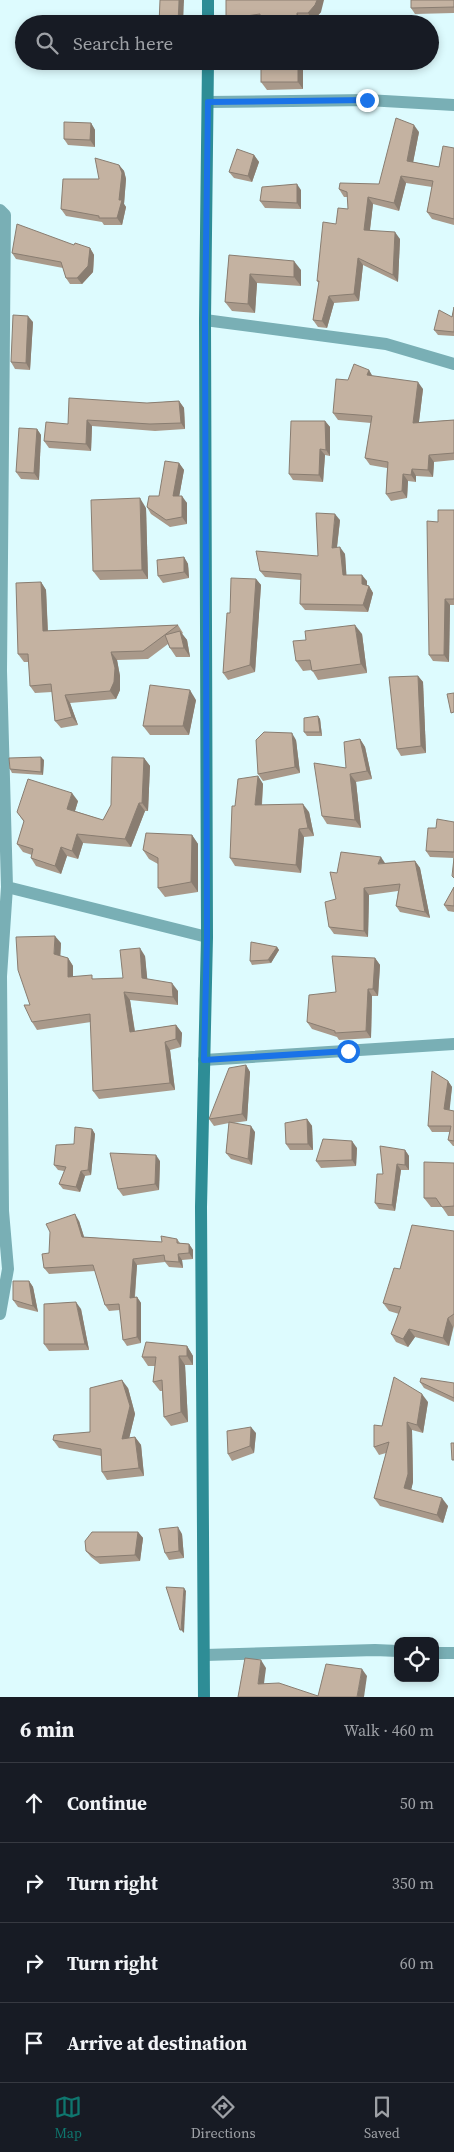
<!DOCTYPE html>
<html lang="en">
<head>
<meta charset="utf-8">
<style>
  :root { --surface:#171b24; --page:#20242c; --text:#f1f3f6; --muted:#9ea1a6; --line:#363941; --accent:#0f766e }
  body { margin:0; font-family:"Source Serif 4",serif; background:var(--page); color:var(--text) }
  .controls { position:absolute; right:15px; bottom:15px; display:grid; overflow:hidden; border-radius:10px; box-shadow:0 2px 8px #0003 }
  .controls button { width:45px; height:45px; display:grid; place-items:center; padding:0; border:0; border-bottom:1px solid var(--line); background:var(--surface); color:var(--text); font:25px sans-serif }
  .stop { position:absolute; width:15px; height:15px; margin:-11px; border:4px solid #1a73e8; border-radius:50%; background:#fff }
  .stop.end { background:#1a73e8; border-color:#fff; box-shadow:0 1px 5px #0008 }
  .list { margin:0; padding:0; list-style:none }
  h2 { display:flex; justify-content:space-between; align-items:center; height:65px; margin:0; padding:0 20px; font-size:21px }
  h2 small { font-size:16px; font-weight:400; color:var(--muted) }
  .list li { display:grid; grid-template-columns:32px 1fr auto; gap:15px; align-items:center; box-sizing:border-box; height:80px; padding:0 20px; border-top:1px solid var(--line) }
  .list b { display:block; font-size:19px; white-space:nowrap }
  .list em { font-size:16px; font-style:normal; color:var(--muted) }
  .icon { flex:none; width:28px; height:28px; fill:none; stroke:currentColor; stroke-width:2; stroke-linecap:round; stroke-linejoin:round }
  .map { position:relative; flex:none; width:454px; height:1697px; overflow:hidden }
  .search { position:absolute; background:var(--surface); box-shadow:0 2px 8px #0003; left:15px; right:15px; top:15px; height:55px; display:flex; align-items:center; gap:12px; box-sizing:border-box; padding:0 18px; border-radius:28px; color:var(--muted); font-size:19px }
  .sheet { height:385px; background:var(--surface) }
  nav { display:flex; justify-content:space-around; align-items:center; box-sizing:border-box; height:70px; border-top:1px solid var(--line); background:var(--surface); font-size:14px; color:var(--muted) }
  nav a { display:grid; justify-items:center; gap:2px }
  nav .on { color:var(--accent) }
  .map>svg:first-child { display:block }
</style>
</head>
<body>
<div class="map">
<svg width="454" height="1697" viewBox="0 0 454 1697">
  <rect width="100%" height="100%" fill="#ddfbfe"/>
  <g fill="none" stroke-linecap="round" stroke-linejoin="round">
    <g stroke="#79afb5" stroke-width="12">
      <path d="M208 102 367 100 454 105"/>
      <path d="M0 210 5 215 1 671 7 887 207 937"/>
      <path d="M205 320 386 344 454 364"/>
      <path d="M204 1060 454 1044"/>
      <path d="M0 1314 8 1269 3 1211 1 976 7 887"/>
      <path d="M435 1653H454"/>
      <path d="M205 1655 375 1650 398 1651"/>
    </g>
    <g stroke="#2e8d96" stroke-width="12">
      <path d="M208 0V24"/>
      <path d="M204 1697 201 1207 207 937 205 320 208 61"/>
    </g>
  </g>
  <g fill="#a9998a">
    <path d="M226 0 321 12 313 21 260 23 252 24H229L226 19Z"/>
    <path d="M454 0V13L415 14 411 8Z"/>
    <path d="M261 61H303V89L267 90 261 82Z"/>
    <path d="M91 123 95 130V147L68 145 64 139Z"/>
    <path d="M419 132 413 162 439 167 454 148V225L432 219 427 212 432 187 406 183 399 211 373 204 370 230 400 239 398 282 363 265 359 301 334 303 327 328 318 327 313 320 319 283 317 281 336 224 348 209V197H344L339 189 379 184Z"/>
    <path d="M254 155 259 162 252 182 234 178 229 172Z"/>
    <path d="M119 165 124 171 126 179 124 204 126 207 122 225H104L102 222 66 216 61 209 99 179Z"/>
    <path d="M301 190V209L265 208 260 201Z"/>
    <path d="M74 245 90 248 94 255 93 272 82 284H70L66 278 63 268 16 259 12 253Z"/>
    <path d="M229 255 301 270V286L257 283 255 313 232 311 225 302Z"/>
    <path d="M454 307V336L438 335 434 330 452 317Z"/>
    <path d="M33 322 30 370 15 369 11 362Z"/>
    <path d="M369 370 372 376 423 389 419 422 454 420V460L434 462 433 477 416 476V482L408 481 407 498 391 501 386 494 387 468 370 465 365 458 371 423 338 420 333 413Z"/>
    <path d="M179 401 184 408 185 429 155 431 92 426 91 451 49 448 44 441 68 424 147 403Z"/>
    <path d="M325 421 330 427V456L325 455 323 482 293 480 289 474Z"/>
    <path d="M37 429 41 435 39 480 21 479 16 472Z"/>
    <path d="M179 463 184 470 179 496 187 503V524L170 527 151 514 147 507 159 496Z"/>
    <path d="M146 508 148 579 100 580 93 571Z"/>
    <path d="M454 510V605H450L449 662 433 661 429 655 438 522Z"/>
    <path d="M340 520 337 548 345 554 346 575 367 581V586H369L373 593 368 612 305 610 300 604 301 580 265 577 260 571 318 556Z"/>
    <path d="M184 557 188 564 189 578 163 583 158 576Z"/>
    <path d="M256 579 261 585 255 672 228 680 223 673 230 613Z"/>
    <path d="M41 582 46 590 48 631 178 625 183 633 182 634 187 640 190 657H176L170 648 168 644 148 659 117 660 120 676V690L116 699 70 703 78 725 61 728 55 721 52 692 35 693 30 686 29 662H24L18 654Z"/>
    <path d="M362 634 367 673 318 680 312 670 303 671 296 661Z"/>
    <path d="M418 676 423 682 426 753 401 756 397 749Z"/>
    <path d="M196 700 189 735H150L143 726Z"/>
    <path d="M318 716 320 719 322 736H307L304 732Z"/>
    <path d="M360 739 365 747 372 779 356 782 361 828 327 824 322 816 346 768Z"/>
    <path d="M296 740 300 773 263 781 258 774Z"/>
    <path d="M144 758 150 766 148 811H145L131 847 83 843 78 859 67 856 61 874 36 866 31 858 32 855 23 852 17 844 24 822 17 812 78 801 75 811 103 820Z"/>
    <path d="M44 760 43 775 12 773 10 769Z"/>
    <path d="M258 776 263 784 262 805 309 812 314 836 304 837 301 873 235 866 230 858 235 806Z"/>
    <path d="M454 822V878V858L430 857 426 851 436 828Z"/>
    <path d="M192 835 198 844V892L165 897 158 888V864L149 859 143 850Z"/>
    <path d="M415 861 420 868 430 918 400 912 396 906 398 891 369 895 368 937 334 934 329 927 336 899 337 873 385 863Z"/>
    <path d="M454 887V912L448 911 444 905Z"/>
    <path d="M61 943 60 956 68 958 73 966V977L95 979 123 978 145 956 147 979 178 991V1005L130 1000 135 1031 176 1025 182 1033 181 1047 170 1050 175 1090 99 1099 93 1091 91 1022 37 1030 32 1022 30 1005Z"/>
    <path d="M277 947 279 950 271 963 252 965 250 961Z"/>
    <path d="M375 958 380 965 378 996H372L371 1038 339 1040 337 1037 312 1029 307 1022 336 992Z"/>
    <path d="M246 1065 250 1072 247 1121 233 1123 255 1132 252 1165 231 1159 226 1153 229 1123 214 1126 209 1119Z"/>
    <path d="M448 1081 452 1087 449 1110 454 1111V1146H453L448 1140 450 1132H432L428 1126Z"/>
    <path d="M307 1119 312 1126 313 1150H290L286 1144Z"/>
    <path d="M92 1129 95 1134 91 1175 85 1176 80 1192 63 1189 59 1184 64 1171 58 1170 54 1165 74 1144Z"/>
    <path d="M357 1148 356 1166 321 1168 316 1161Z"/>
    <path d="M405 1150 409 1156V1170H401L395 1211 379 1209 375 1203 383 1174Z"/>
    <path d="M160 1161 159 1190 123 1196 118 1189Z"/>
    <path d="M454 1163V1216H448L442 1207H431L424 1198Z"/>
    <path d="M79 1221 84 1237 162 1242 177 1239 180 1243 189 1244 193 1250V1259L182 1260 183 1268 169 1267 165 1262 137 1265 135 1297H137L141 1303V1343L127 1346 123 1340 120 1310 109 1311 105 1305 95 1271 49 1274 44 1268 49 1253Z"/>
    <path d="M454 1231V1326L449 1346 415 1337 408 1347 396 1342 391 1334 399 1314 389 1311 383 1303 400 1269Z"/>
    <path d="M29 1281 33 1287 38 1312 18 1307 13 1300Z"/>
    <path d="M81 1309 89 1350 49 1351 44 1344Z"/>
    <path d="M187 1346 193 1356V1365H185L188 1422 171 1426 164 1417 162 1391H160L153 1382 155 1366H148L142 1357Z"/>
    <path d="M420 1382 454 1383V1402L424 1388Z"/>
    <path d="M128 1388 135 1414 129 1438 135 1437 141 1445 144 1476 107 1480 102 1472 101 1456 59 1448 53 1440 90 1432Z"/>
    <path d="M428 1402 423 1433 412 1430 413 1482 411 1489 448 1506 443 1523 380 1506 374 1498 386 1453 379 1455 374 1447 382 1426Z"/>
    <path d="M256 1433 254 1453 232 1461 228 1454Z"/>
    <path d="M138 1532 143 1538 140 1561 100 1564 91 1557 86 1551Z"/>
    <path d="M182 1534 184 1558 169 1560 165 1553Z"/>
  </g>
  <g fill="#897d71">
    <path d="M179 0H184L183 24H178Z"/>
    <path d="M317 0H324L321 12 313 21 308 13Z"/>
    <path d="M297 13 302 21V24H297Z"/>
    <path d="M298 61H303V89L298 82Z"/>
    <path d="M91 123 95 130V147L90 140Z"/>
    <path d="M414 125 419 132 412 168 407 161Z"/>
    <path d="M254 155 259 162 252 182 248 176Z"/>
    <path d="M119 165 124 171 126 179 124 204 126 207 122 225 117 218Z"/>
    <path d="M401 176 406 183 399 211 394 203Z"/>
    <path d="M297 184 301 190V209L297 203Z"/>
    <path d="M368 197 373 204 369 237 364 230Z"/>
    <path d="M395 232 400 239 398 282 393 275Z"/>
    <path d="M90 248 94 255 93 272 82 284 77 278Z"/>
    <path d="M358 258 363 265 359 301 354 294Z"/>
    <path d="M294 261 301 270V286L294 277Z"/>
    <path d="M250 274 257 283 255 313 248 304Z"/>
    <path d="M329 296 334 303 327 328 322 321Z"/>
    <path d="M28 316 33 322 30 370 26 363Z"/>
    <path d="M369 370 373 377 367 375Z"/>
    <path d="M418 382 423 389 418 429 413 423Z"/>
    <path d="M179 401 184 408 185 429 181 423Z"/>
    <path d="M87 420 92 426 91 451 86 444Z"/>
    <path d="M325 421 330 427V456L326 450Z"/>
    <path d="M37 429 41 435 39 480 34 473Z"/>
    <path d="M320 449 325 455 323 482 319 475Z"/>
    <path d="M429 455 434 462 433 477 428 470Z"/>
    <path d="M179 463 184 470 178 503 173 496Z"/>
    <path d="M412 469 416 476V482L411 475Z"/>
    <path d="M403 474 408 481 407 498 402 491Z"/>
    <path d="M182 496 187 503V524L182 517Z"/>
    <path d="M140 498 146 508 148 579 142 570Z"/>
    <path d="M335 514 340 520 336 554 332 548Z"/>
    <path d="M340 547 345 554 347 582 343 575Z"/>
    <path d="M184 557 188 564 189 578 184 572Z"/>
    <path d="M362 575 367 581V591L362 584Z"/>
    <path d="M256 579 261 585 255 672 250 665Z"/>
    <path d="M41 582 46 590 48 639 43 631Z"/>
    <path d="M369 586 373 593 368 612 363 605Z"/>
    <path d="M445 599 450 605 449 662 444 655Z"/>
    <path d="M355 625 362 634 367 673 361 664Z"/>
    <path d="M180 631 187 640 190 657 184 648Z"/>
    <path d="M111 652 117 660 120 676V690L116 699 110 691Z"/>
    <path d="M418 676 423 682 426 753 421 746Z"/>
    <path d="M190 690 196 700 189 735 183 726Z"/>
    <path d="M65 695 70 703 78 725 72 717Z"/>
    <path d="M318 716 320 719 322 736 320 732Z"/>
    <path d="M292 733 296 740 300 773 295 767Z"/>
    <path d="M360 739 365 747 372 779 367 771Z"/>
    <path d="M41 757 44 760 43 775 41 772Z"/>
    <path d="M144 758 150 766 148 811 142 803Z"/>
    <path d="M350 774 356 782 361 828 355 820Z"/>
    <path d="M258 776 263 784 261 813 255 805Z"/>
    <path d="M72 793 78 801 73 817 67 809Z"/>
    <path d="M139 803 145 811 131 847 125 839Z"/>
    <path d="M303 804 309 812 314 836 308 828Z"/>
    <path d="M299 829 304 837 301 873 296 865Z"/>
    <path d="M77 834 83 843 78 859 72 851Z"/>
    <path d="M192 835 198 844V892L191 882Z"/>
    <path d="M61 847 67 856 61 874 55 866Z"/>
    <path d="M381 857 385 863 378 864Z"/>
    <path d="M415 861 420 868 430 918 425 912Z"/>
    <path d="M364 888 369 895 368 937 364 931Z"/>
    <path d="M55 936 61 943 60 962 54 954Z"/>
    <path d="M277 947 279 950 271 963 268 960Z"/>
    <path d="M140 948 145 956 148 986 142 978Z"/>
    <path d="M68 958 73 966V985L68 977Z"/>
    <path d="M375 958 380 965 378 996 373 989Z"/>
    <path d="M172 983 178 991V1005L173 997Z"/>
    <path d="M368 989 372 996 371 1038 366 1031Z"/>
    <path d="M124 992 130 1000 136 1040 130 1032Z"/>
    <path d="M176 1025 182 1033 181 1047 176 1039Z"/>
    <path d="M165 1042 170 1050 175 1090 170 1083Z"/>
    <path d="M246 1065 250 1072 247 1121 242 1114Z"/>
    <path d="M448 1081 452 1087 449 1116 444 1109Z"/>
    <path d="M307 1119 312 1126 313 1150 308 1144Z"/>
    <path d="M251 1126 255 1132 252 1165 248 1159Z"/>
    <path d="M92 1129 95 1134 91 1175 88 1170Z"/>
    <path d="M352 1141 357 1148 356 1166 352 1160Z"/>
    <path d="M405 1150 409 1156V1170L405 1165Z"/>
    <path d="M156 1155 160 1161 159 1190 155 1184Z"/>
    <path d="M397 1164 401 1170 395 1211 392 1205Z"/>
    <path d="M81 1171 85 1176 80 1192 76 1187Z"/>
    <path d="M75 1214 79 1221 86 1243 82 1237Z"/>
    <path d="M189 1244 193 1250V1259L189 1253Z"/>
    <path d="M178 1254 182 1260 183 1268 179 1262Z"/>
    <path d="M133 1259 137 1265 134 1304 130 1298Z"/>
    <path d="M29 1281 33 1287 38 1312 33 1306Z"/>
    <path d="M137 1297 141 1303V1343L137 1337Z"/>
    <path d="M76 1302 81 1309 89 1350 85 1344Z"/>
    <path d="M448 1318 453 1327 449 1346 443 1338Z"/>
    <path d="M409 1329 415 1337 408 1347 403 1339Z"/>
    <path d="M187 1346 193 1356V1365L187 1356Z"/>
    <path d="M179 1356 185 1365 188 1422 181 1412Z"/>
    <path d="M122 1380 128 1388 135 1414 127 1447 122 1439Z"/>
    <path d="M422 1394 428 1402 423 1433 417 1425Z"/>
    <path d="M407 1422 412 1430 413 1482 410 1495 404 1488Z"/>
    <path d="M251 1427 256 1433 254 1453 250 1446Z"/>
    <path d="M135 1437 141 1445 144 1476 139 1468Z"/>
    <path d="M442 1498 448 1506 443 1523 437 1515Z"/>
    <path d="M178 1527 182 1534 184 1558 179 1551Z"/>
    <path d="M138 1532 143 1538 140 1561 135 1555Z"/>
    <path d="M184 1588 186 1591 184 1633 181 1630Z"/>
    <path d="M261 1660 266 1668 263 1691 258 1684Z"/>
    <path d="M362 1669 367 1676 364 1697H357Z"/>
  </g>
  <g fill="#c4b2a1" stroke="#897d71">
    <path d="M160 0H179L178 24H159Z"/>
    <path d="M226 0H317L315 5 308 13H297V24H260V14L226 19Z"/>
    <path d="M411 0H454V7L411 8Z"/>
    <rect x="261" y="61" width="37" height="21"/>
    <path d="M396 118 414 125 407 161 439 167 443 146 454 148V219L427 212 433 181 401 176 394 203 368 197 364 230 395 232 393 275 358 258 354 294 329 296 322 321 313 320 319 281H317L323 222 336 224 338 208 348 209 347 192 339 189 340 183 379 184Z"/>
    <path d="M64 122 91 123 90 140 64 139Z"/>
    <path d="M237 149 254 155 248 176 229 172Z"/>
    <path d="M95 158 119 165 122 173 119 200H122L117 218H99V216L61 209 63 179H99Z"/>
    <path d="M297 184V203L260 201 262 187Z"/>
    <path d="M17 224 74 245 75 243 90 248 88 266 77 278H66L61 262 12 253Z"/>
    <path d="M229 255 294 261V277L250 274 248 304 225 302Z"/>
    <path d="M454 307V332L434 330 439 310 452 317Z"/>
    <path d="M13 315 28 316 26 363 11 362Z"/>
    <path d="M354 364 369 370 367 375 418 382 413 423 454 420V453L429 455 428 470 412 469 411 475 403 474 402 491 386 494 388 462 365 458 372 416 333 413 336 379 348 380Z"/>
    <path d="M69 398 147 403 179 401 181 423 150 424 87 420 86 444 44 441 46 422 68 424Z"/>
    <path d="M291 421H325L326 450 320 449 319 475 289 474Z"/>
    <path d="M19 428 37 429 34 473 16 472Z"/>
    <path d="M165 461 179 463 173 496H182V517L166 520 147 507 149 496H159Z"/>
    <path d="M140 498 142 570 93 571 91 500Z"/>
    <path d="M438 510H454V599H445L444 655H429L427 521 438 522Z"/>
    <path d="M316 513 335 514 332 548 340 547 343 575H362V584L369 586 363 605 300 604 301 574 260 571 256 551 318 556Z"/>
    <path d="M184 557V572L158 576 157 560Z"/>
    <path d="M231 578 256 579 250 665 223 673 227 613H230Z"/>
    <path d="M41 582 43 631 178 625 143 651 111 652 115 668 114 682 110 691 65 695 72 717 55 721 51 684 30 686 28 654H18L16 583Z"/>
    <path d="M355 625 361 664 312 671 310 660 296 661 293 641 306 640 305 631Z"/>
    <path d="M180 631 184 648H170L165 635Z"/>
    <path d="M418 676 421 746 397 749 389 677Z"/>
    <path d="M150 685 190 690 183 726H143Z"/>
    <path d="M454 693V712L451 713 447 694Z"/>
    <path d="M318 716 320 732H304V718Z"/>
    <path d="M264 732 292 733 295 767 258 774 256 740Z"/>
    <path d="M360 739 367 771 350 774 355 820 322 816 314 763 346 768 344 742Z"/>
    <path d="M41 757V772L10 769 9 758Z"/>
    <path d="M112 757 144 758 142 803H139L125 839 77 834 72 851 61 847 55 866 31 858 33 849 17 844 24 821 17 812 28 779 72 793 67 809 103 820 111 805Z"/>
    <path d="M258 776 255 805 303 804 308 828 299 829 296 865 230 858 232 806H235L238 779Z"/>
    <path d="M437 819 454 822V852L426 851 428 828H436Z"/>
    <path d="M146 833 192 835 191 882 158 888V858L143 850Z"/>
    <path d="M341 852 381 857 378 864 415 861 425 912 396 906 400 884 364 888V931L329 927 325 902 336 899 330 872 337 873Z"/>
    <path d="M454 858V878L452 876Z"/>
    <path d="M454 887V906L444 905Z"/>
    <path d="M55 936 54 954 68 958V977L92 975V979L123 978 120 950 140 948 142 978 172 983 173 997 124 992 130 1032 176 1025V1039L165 1042 170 1083 93 1091 90 1014 32 1022 24 1005H30L18 970 16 937Z"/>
    <path d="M251 942 277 947 268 960 250 961Z"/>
    <path d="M332 956 375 958 373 989H368L366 1031 335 1033V1031L307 1022 309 995 336 992Z"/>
    <path d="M246 1065 242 1114 209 1119 229 1068Z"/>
    <path d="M432 1071 448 1081 444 1109 454 1111V1141L448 1140 451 1126H428Z"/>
    <path d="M307 1119 308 1144H286L285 1123Z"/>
    <path d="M229 1122 251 1126 248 1159 226 1153Z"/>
    <path d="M75 1127 92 1129 88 1170 81 1171 76 1187 59 1184 66 1167 54 1165 56 1145 74 1144Z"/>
    <path d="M323 1139 352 1141V1160L316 1161Z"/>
    <path d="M380 1146 405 1150V1165L397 1164 392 1205 375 1203 377 1174H383Z"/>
    <path d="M110 1153 156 1155 155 1184 118 1189Z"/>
    <path d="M424 1162 454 1163V1206L442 1207 436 1198H424Z"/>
    <path d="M75 1214 82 1237 162 1242 161 1236 177 1239V1243L189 1244V1253L178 1254 179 1262 165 1261 164 1255 133 1259 130 1298 137 1297V1337L123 1340 119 1304 105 1305 93 1265 44 1268 42 1254 49 1253 50 1232 46 1224Z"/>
    <path d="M412 1225 454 1231V1314L448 1318 443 1338 409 1329 403 1339 391 1334 401 1307 383 1303 394 1268 400 1269Z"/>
    <path d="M13 1281H29L33 1306 13 1300Z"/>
    <path d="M76 1302 85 1344H44V1304Z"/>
    <path d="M146 1342 187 1346V1356H179L181 1412 164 1417 162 1380 153 1382 156 1357H142Z"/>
    <path d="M394 1377 422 1394 417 1425 407 1422 408 1474 404 1488 442 1498 437 1515 374 1498 389 1442 374 1447V1425L382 1426Z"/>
    <path d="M421 1378 454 1383V1398L420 1382Z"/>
    <path d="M122 1380 130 1406 122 1439 135 1437 139 1468 102 1472 101 1449 53 1440 54 1435 90 1432V1388Z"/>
    <path d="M251 1427 250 1446 228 1454 227 1431Z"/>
    <path d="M451 1443H454V1460H452Z"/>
    <path d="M178 1527 179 1551 165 1553 159 1529Z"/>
    <path d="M92 1532H138L135 1555 95 1557 86 1551 85 1541Z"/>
    <path d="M166 1587 184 1588 181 1630H180Z"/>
    <path d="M245 1658 261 1660 258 1684 279 1683 318 1696 326 1664 362 1669 357 1697H238Z"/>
  </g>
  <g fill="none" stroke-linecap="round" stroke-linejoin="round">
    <path stroke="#1a73e8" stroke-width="6" d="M348 1051 204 1060 207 937 205 320 208 102 367 100"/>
  </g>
</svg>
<div class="controls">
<button><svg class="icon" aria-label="locate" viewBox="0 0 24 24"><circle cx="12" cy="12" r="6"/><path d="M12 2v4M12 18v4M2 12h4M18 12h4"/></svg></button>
</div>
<div class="stop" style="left:348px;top:1051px"></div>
<div class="stop end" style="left:367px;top:100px"></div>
<div class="search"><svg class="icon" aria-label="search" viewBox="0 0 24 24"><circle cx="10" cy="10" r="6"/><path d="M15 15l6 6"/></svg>Search here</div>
</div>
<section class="sheet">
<h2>6 min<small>Walk · 460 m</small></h2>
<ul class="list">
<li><svg class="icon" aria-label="ahead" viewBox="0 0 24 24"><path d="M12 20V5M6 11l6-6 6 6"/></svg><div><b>Continue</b></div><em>50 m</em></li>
<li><svg class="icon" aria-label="right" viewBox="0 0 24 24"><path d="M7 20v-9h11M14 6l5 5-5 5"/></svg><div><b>Turn right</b></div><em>350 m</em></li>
<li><svg class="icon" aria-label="right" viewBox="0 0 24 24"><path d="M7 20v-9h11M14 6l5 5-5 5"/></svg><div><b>Turn right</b></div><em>60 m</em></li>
<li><svg class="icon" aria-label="arrive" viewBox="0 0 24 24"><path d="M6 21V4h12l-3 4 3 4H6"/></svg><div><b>Arrive at destination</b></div></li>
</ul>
</section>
<nav>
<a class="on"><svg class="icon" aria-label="map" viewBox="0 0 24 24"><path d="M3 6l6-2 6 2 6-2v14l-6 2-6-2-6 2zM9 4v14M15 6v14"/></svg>Map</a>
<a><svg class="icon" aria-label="directions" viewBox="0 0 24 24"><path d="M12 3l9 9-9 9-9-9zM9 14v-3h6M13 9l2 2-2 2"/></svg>Directions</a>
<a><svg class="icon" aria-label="saved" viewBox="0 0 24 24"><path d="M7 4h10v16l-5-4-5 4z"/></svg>Saved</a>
</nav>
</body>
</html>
